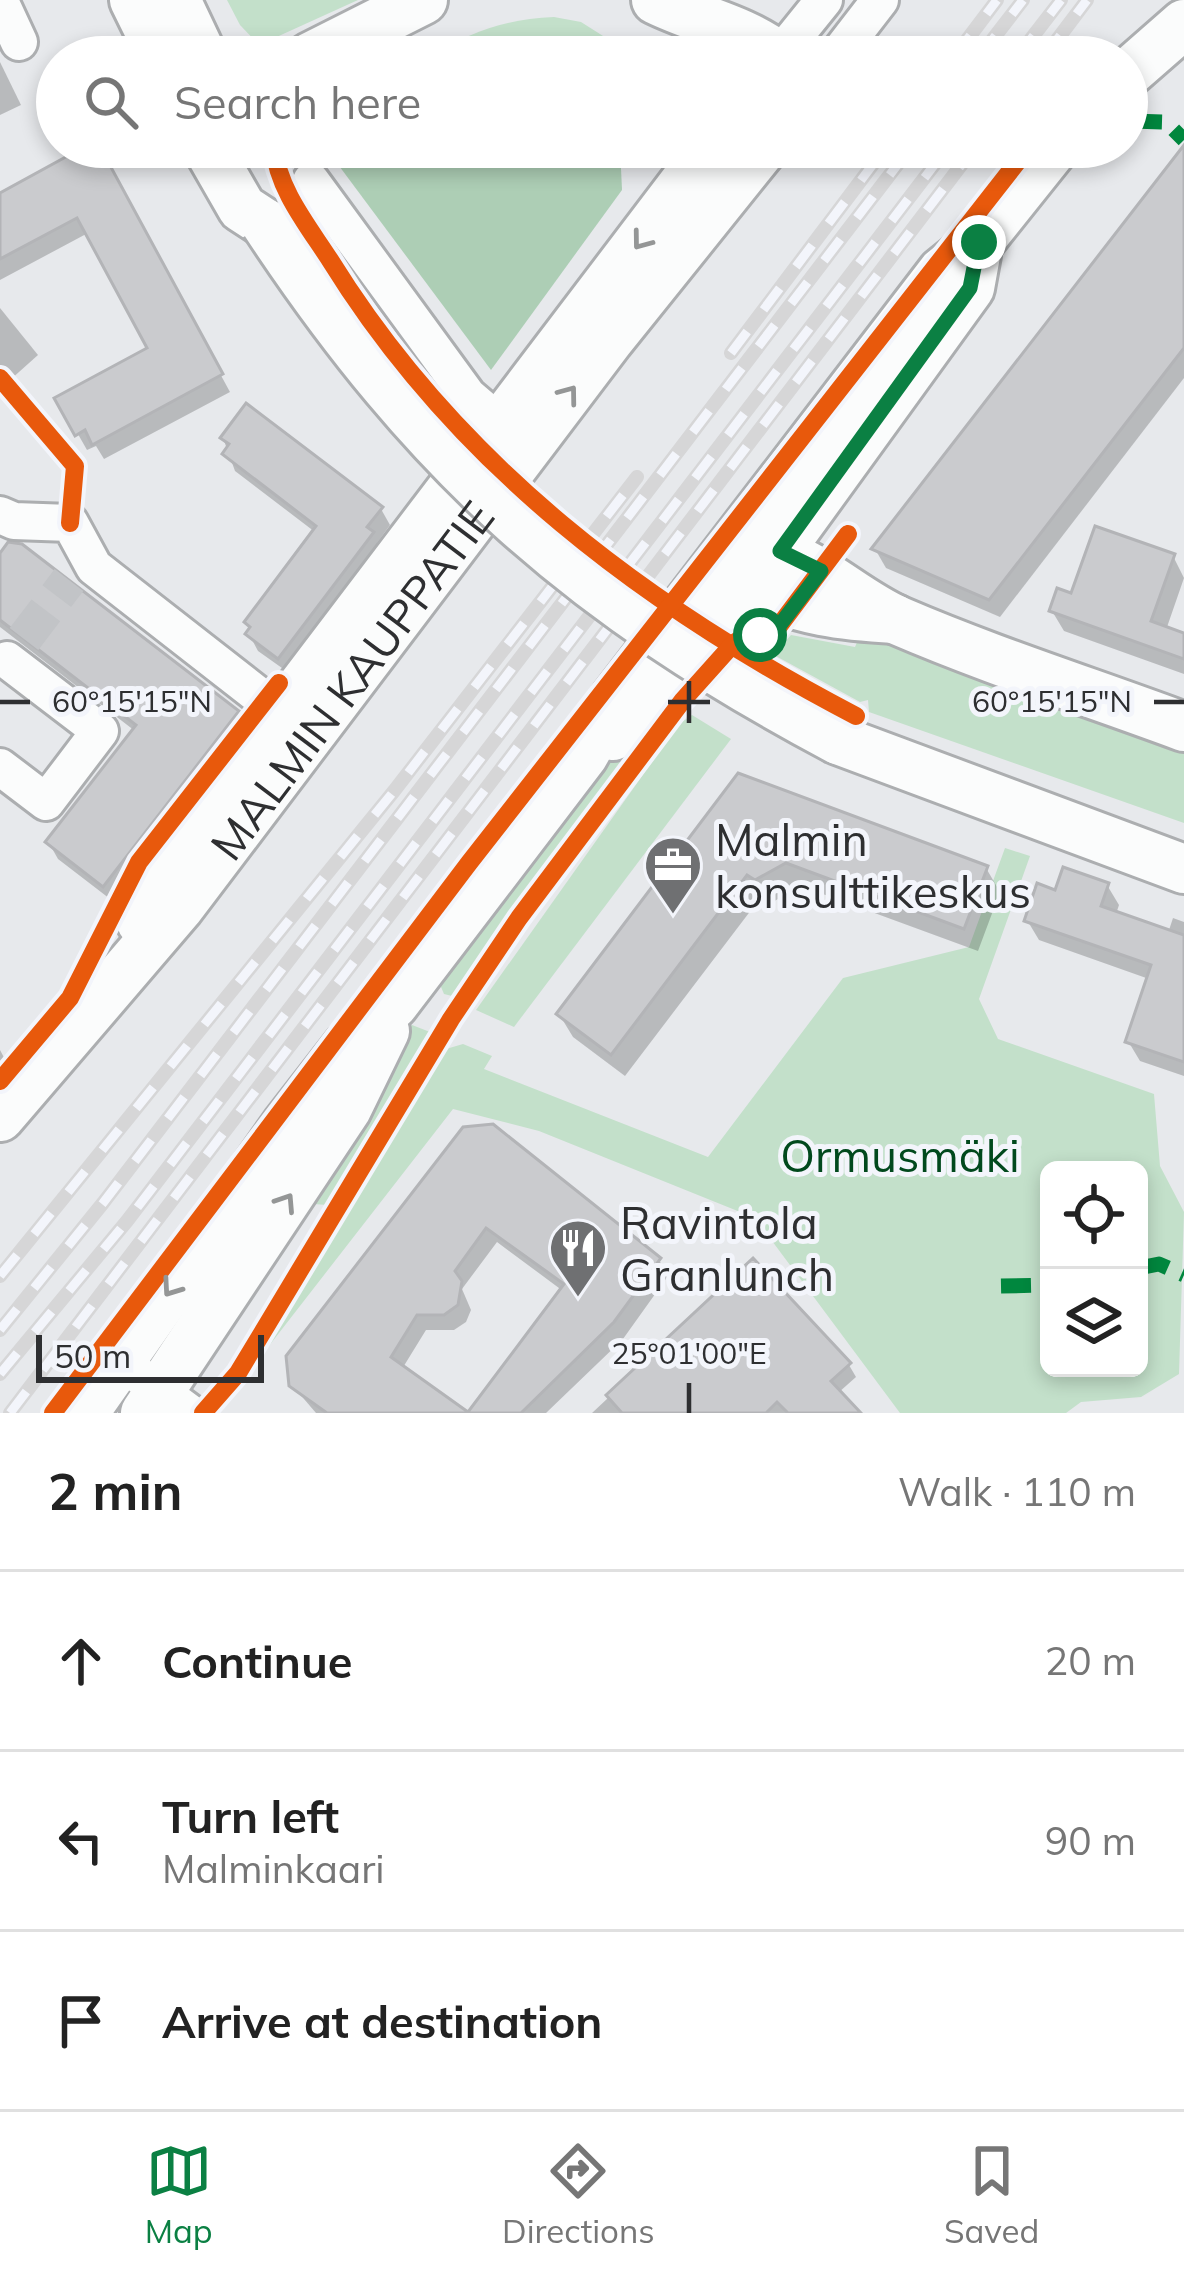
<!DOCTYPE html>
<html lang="en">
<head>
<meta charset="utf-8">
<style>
  :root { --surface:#fff; --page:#f2f2f2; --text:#222; --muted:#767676; --line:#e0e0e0; --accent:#0b8043 }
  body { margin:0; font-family:Mulish,sans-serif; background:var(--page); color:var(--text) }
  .controls { position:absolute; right:36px; bottom:36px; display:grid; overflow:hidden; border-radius:18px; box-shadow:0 6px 18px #0003 }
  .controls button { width:108px; height:108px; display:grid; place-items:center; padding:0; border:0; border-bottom:3px solid var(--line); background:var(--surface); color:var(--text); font:60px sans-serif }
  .scale { position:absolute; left:36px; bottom:30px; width:228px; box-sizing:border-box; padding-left:12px; border:6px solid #2e2f31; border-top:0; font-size:33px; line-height:42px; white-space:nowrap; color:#2e2f31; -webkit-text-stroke:9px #f3f5fb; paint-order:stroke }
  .stop { position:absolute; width:36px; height:36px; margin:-27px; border:9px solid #0b8043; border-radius:50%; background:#fff }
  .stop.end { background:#0b8043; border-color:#fff; box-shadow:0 3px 12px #0008 }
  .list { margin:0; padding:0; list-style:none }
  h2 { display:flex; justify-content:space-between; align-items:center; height:156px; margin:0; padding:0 48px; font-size:51px }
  h2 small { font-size:39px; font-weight:400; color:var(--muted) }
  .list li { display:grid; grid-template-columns:78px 1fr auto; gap:36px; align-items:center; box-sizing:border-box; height:180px; padding:0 48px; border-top:3px solid var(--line) }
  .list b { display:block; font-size:45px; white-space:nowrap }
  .list p { margin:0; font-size:39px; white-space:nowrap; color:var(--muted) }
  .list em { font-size:39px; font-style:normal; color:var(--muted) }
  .icon { flex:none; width:66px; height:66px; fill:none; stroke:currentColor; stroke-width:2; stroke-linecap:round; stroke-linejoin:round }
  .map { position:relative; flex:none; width:1184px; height:1413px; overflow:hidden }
  .search { position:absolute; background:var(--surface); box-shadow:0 6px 18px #0003; left:36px; right:36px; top:36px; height:132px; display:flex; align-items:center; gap:30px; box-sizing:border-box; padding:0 42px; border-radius:66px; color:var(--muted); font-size:45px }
  .sheet { height:696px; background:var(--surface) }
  nav { display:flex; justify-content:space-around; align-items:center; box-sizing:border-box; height:168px; border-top:3px solid var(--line); background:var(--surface); font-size:33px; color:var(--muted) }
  nav a { display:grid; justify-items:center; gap:6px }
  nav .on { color:var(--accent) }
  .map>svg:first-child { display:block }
</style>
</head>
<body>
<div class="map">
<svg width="1184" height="1413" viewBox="0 0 1184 1413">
  <rect width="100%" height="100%" fill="#e7e9ec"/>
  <g fill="#c3e0ca" fill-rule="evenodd">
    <path d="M227 0H358L259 45 240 25Z"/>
    <path d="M554 17 581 22 611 41 607 57 429 56C472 32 504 19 554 17Z"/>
    <path d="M861 633 1184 745V823L869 712 868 700 860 702 761 648 782 645 791 635 855 647Z"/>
    <path d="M692 715 731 739 514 1027 476 1010 679 724Z"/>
    <path d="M624 744 638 750 452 996 444 994 439 982 582 787Z"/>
    <path d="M1005 848 1030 856 979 999 998 1039 1154 1094 1160 1166 1184 1212 1179 1374 1141 1397 1081 1402 1066 1413H900L755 1218 539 1131 453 1109 258 1360 446 1049 463 1044 492 1056 484 1069 708 1157 843 978 969 947ZM1049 1170H1139V1368H1049Z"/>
    <path d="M412 1025 430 1032 327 1205 301 1203 403 1029Z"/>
  </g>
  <path fill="#adceb5" d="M325 147H620L622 190 491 370Z"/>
  <g fill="#0003">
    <path d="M0 62 21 105 0 115Z"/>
    <path d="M91 147H97L230 392 104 459 96 446 87 450 58 399 151 349 88 233 0 280V196Z"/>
    <path d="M1184 149V378L1000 617 886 568 875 549Z"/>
    <path d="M0 308 38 355 0 389Z"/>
    <path d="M223 438 381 509 390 525 377 543 381 551 289 673 258 651 249 634 315 532 235 471Z"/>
    <path d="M1173 556 1184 578 1166 630 1184 636V674L1064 631 1052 611 1073 597Z"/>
    <path d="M0 558 237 713 247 730 114 902 58 859 49 843 135 731 0 627Z"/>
    <path d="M739 776 986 868 1000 892 978 951 801 886 771 903 761 897 625 1076 573 1037 559 1014Z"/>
    <path d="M1107 885 1119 905 1116 914 1168 933 1173 918 1184 922V1076L1140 1061 1128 1041 1149 979 1039 940 1027 920 1057 893Z"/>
    <path d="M0 1050 14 1076 0 1084Z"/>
    <path d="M464 1129 659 1260 668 1276 623 1339 546 1413H472L563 1291 497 1242 462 1289 471 1310 466 1322 454 1330H426L402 1369 464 1413H316L292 1385Z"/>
    <path d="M753 1262 849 1365 856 1377 838 1393 857 1413H592Z"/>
  </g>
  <g fill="#cacbce" stroke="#b3b4b7" stroke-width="3" fill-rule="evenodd">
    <path d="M1184 145V348L1129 419 989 600 871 549Z"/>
    <path d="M84 147H100L223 374 92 445 85 430 75 436 54 398 147 348 77 218 0 259V193Z"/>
    <path d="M246 403 383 507 367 527 374 532 278 659 245 634 250 627 244 622 316 526 222 454 229 444 220 438Z"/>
    <path d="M1095 526 1175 554 1151 621 1184 633V659L1049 611 1057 588 1071 593Z"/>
    <path d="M8 542 22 544 239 711 103 887 45 842 136 725 0 620V553Z"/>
    <path d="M738 773 988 866 964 929 786 863 755 880 747 875 611 1055 556 1014Z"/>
    <path d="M1063 867 1109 883 1101 906 1184 935V1062L1125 1042 1151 965 1024 921 1037 883 1055 890Z"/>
    <path d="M493 1124 661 1258 614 1322 521 1413H327L289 1386 286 1356 463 1127ZM486 1228 564 1284 468 1412 391 1357 417 1315H444L458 1305 462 1281 455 1271Z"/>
    <path d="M753 1258 851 1363 831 1381 861 1413H788L777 1402 766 1413H622L606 1395Z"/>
  </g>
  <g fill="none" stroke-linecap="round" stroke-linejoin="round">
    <path stroke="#c2c4c7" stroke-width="36" stroke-dasharray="36 18" stroke-linecap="butt" d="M24 639 69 580"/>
    <g stroke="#acaeb0" stroke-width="42">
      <g id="minor">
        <path d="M0 1 19 42"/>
        <path d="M778 57 824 0"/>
        <path d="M836 57 880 0"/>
        <path d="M311 181 468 396 517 438"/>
        <path d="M0 515 14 521 70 523 94 567 299 727"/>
        <path d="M0 767 46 802 100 731 7 660"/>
        <path d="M140 1376 190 1413"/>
      </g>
    </g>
    <g stroke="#acaeb0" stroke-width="54">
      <g id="major">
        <path d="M134 0 162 57"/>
        <path d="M176 0 203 57"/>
        <path d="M656 0C699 21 741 27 780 57"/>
        <path d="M310 57 423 0"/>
        <path d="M1127 74 1184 24"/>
        <path d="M207 147 242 208 265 223"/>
        <path d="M753 548C813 555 847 598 899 621 992 661 1090 692 1184 727"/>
        <path d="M741 564 752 589C801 611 842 616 895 619"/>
        <path d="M613 736 663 693 752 589 970 288 976 255"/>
        <path d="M838 740 1184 869"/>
        <path d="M141 922 176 852 711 147"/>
        <path id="s1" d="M0 1117 179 908 609 340 764 147"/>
        <path d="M84 1413 287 1124 347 1047 394 1004 584 755 615 699 942 272 979 242 1055 147"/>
        <path d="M145 1413 347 1109 385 1031"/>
      </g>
    </g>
    <use href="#minor" stroke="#fbfcfc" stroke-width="36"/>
    <use href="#major" stroke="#fbfcfc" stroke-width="48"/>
    <g stroke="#d6d6d7" stroke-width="14">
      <g id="rail">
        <path d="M954 57 997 0"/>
        <path d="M979 57 1023 0"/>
        <path d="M1017 57 1061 0"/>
        <path d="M1044 57 1087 0"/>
        <path d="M731 353 886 147"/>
        <path d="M0 1276 394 791 637 477"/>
        <path d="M0 1330 103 1203 911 147"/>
        <path d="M0 1374 127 1221 948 147"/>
        <path d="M10 1413 975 147"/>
      </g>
    </g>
    <use href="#rail" stroke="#f3f5fb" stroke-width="9" stroke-dasharray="27" stroke-linecap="butt"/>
    <g stroke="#acaeb0" stroke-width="54" stroke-linecap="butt">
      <path id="major-bridge" d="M265 223C426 467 581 603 838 740"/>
    </g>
    <use href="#major-bridge" stroke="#fbfcfc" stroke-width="48"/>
    <g stroke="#00873e" stroke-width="15" stroke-dasharray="30 15" stroke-linecap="butt">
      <path d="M1132 121 1166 122 1184 140"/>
      <path d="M1139 1268 1159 1264 1184 1275"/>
      <path d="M1001 1286 1049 1285"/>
    </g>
    <g stroke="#f3f5fb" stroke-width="26">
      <g id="cycleway">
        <path d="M274 147C277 188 308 226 330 260 457 465 645 606 856 716"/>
        <path d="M0 378 75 466 70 523"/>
        <path d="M0 1081 70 998 139 862 279 683"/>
        <path d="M53 1413 469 863 1029 147"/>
        <path d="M203 1413 238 1373 451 1019 519 918 683 700 734 643 745 636 773 634 848 534"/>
      </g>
    </g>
    <use href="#cycleway" stroke="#e8590c" stroke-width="18"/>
  </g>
  <defs><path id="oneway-chevron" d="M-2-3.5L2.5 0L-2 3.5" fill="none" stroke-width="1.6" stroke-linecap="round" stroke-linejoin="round" transform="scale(3)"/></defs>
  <g stroke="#949696">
    <use href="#oneway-chevron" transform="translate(641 241) rotate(127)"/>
    <use href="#oneway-chevron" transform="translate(569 394) rotate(-53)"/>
    <use href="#oneway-chevron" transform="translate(286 1202) rotate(-57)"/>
    <use href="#oneway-chevron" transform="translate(171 1288) rotate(125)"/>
  </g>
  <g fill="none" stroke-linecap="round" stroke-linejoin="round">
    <path stroke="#0b8043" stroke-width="15" d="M760 635 773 634 821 571 780 551 970 288 979 242"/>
  </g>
  <path fill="none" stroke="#2e2f31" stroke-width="4.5" d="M689 681V723M0 702H30M668 702H710M1154 702H1184M689 1383V1413"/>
  <defs>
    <g id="office-pin" transform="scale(3)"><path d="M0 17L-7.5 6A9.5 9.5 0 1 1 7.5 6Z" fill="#6f7072" stroke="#f3f5fb"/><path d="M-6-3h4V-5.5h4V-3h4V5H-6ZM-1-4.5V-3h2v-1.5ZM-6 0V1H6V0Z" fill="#fff"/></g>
    <g id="restaurant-pin" transform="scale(3)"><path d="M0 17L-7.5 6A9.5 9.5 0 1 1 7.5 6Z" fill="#6f7072" stroke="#f3f5fb"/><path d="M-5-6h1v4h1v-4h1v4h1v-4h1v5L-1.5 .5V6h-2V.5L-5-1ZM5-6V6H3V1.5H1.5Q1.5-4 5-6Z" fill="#fff"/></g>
  </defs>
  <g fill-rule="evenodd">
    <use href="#office-pin" x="673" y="865"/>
    <use href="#restaurant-pin" x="578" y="1248"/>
  </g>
  <g text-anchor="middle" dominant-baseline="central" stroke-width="10" stroke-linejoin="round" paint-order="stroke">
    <g font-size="45" fill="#2e2f31" stroke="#f3f5fb">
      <text stroke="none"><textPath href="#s1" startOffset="561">MALMIN KAUPPATIE</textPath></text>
    </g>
    <g font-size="45" fill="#2e2f31" stroke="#f3f5fb" text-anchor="start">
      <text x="715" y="839">Malmin<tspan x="715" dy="52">konsulttikeskus</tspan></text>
      <text x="620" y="1222">Ravintola<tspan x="620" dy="52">Granlunch</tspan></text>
    </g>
    <g font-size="45" fill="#01491d" stroke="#f3f5fb">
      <text x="900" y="1155">Ormusmäki</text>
    </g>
  </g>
  <g font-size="30" text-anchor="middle" fill="#2e2f31" stroke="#f3f5fb" stroke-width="10" stroke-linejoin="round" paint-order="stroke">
    <text x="132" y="712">60°15'15"N</text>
    <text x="1052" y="712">60°15'15"N</text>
    <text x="689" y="1364">25°01'00"E</text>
  </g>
</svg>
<div class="controls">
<button><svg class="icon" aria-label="locate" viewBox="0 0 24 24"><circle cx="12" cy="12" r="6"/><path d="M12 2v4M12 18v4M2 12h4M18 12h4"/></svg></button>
<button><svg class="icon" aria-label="layers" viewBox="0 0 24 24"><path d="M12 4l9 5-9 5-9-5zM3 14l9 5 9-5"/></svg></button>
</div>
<div class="scale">50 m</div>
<div class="stop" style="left:760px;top:635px"></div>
<div class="stop end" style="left:979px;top:242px"></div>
<div class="search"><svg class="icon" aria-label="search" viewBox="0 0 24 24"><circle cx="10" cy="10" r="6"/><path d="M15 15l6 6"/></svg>Search here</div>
</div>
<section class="sheet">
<h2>2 min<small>Walk · 110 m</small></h2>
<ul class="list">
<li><svg class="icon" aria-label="ahead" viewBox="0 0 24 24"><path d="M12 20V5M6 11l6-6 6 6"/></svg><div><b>Continue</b></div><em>20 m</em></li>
<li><svg class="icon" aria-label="left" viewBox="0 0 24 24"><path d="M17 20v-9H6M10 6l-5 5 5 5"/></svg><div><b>Turn left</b><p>Malminkaari</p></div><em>90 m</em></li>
<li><svg class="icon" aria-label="arrive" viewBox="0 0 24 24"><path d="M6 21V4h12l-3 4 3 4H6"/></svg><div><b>Arrive at destination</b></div></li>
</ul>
</section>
<nav>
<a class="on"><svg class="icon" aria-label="map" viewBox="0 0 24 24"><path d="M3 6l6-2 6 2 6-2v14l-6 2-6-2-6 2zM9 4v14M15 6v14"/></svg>Map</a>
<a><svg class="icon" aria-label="directions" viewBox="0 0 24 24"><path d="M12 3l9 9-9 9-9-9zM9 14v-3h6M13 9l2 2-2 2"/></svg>Directions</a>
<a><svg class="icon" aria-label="saved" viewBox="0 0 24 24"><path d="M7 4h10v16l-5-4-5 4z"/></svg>Saved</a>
</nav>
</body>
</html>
